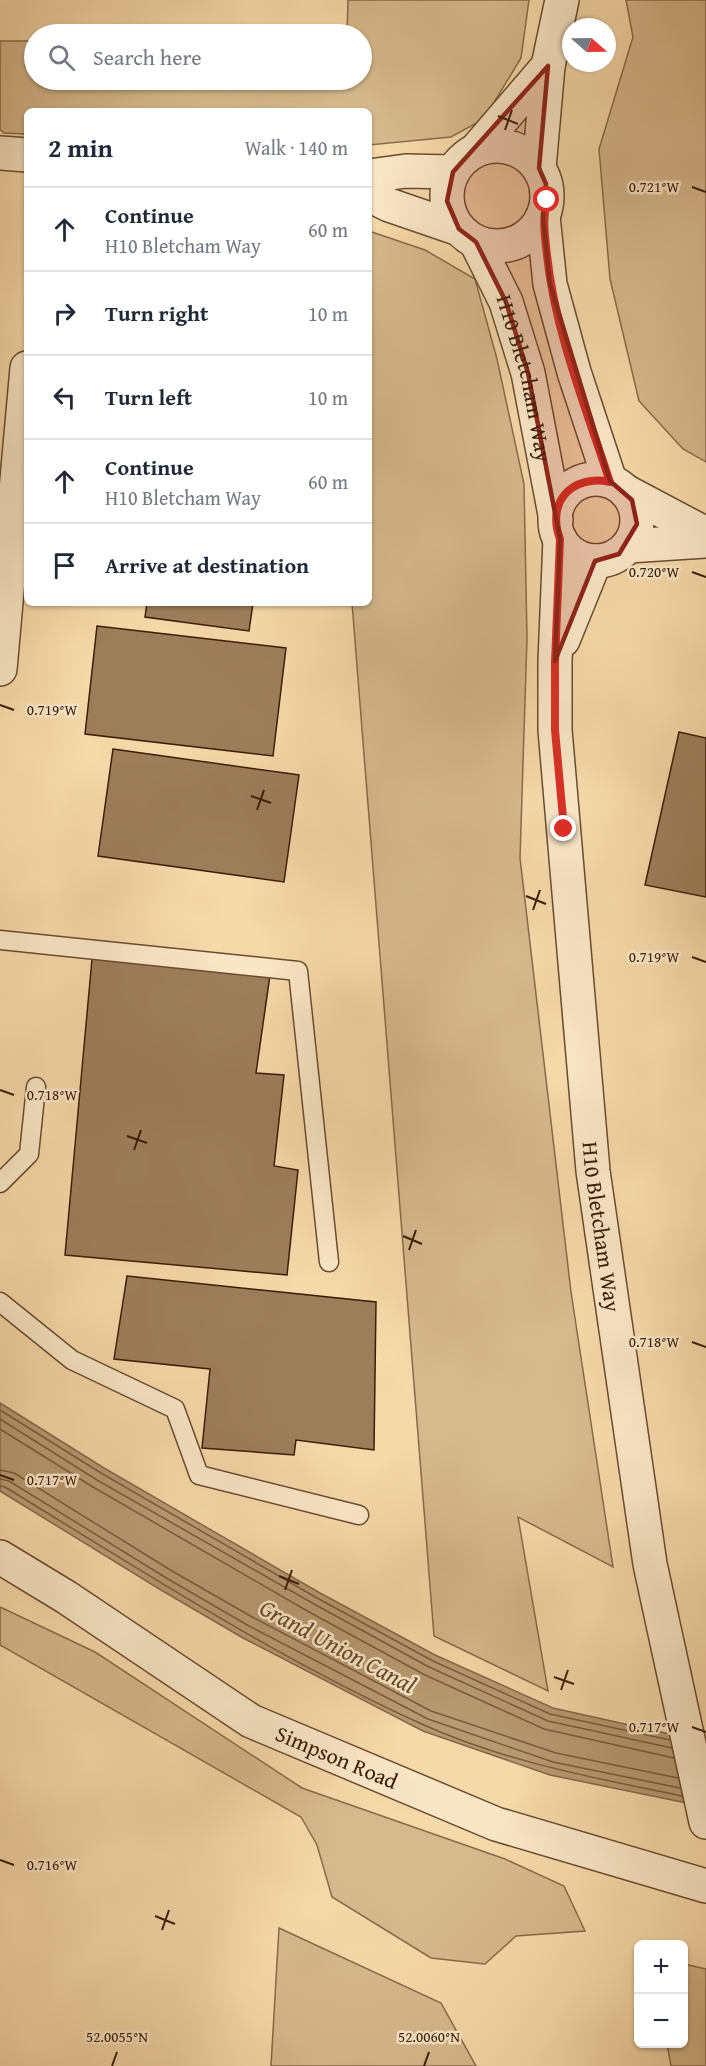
<!DOCTYPE html>
<html lang="en">
<head>
<meta charset="utf-8">
<style>
  :root { --surface:#fff; --page:#f6f6f7; --text:#1f2937; --muted:#747a83; --line:#e0e1e3 }
  body { margin:0; font-family:"Gentium Book Plus",serif; background:var(--page); color:var(--text) }
  .controls { position:absolute; right:18px; bottom:18px; display:grid; overflow:hidden; border-radius:9px; box-shadow:0 2px 4px #0004 }
  .controls button { width:54px; height:54px; display:grid; place-items:center; padding:0; border:0; border-bottom:2px solid var(--line); background:var(--surface); color:var(--text); font:30px sans-serif }
  .compass { position:absolute; left:562px; top:18px; width:54px; height:54px; border-radius:50%; background:var(--surface); box-shadow:0 2px 4px #0004; rotate:110deg }
  .stop { position:absolute; width:18px; height:18px; margin:-14px; border:4px solid #d93025; border-radius:50%; background:#fff }
  .stop.end { background:#d93025; border-color:#fff; box-shadow:0 2px 6px #0008 }
  .list { margin:0; padding:0; list-style:none }
  h2 { display:flex; justify-content:space-between; align-items:center; height:78px; margin:0; padding:0 24px; font-size:26px }
  h2 small { font-size:20px; font-weight:400; color:var(--muted) }
  .list li { display:grid; grid-template-columns:39px 1fr auto; gap:18px; align-items:center; box-sizing:border-box; height:84px; padding:0 24px; border-top:2px solid var(--line) }
  .list b { display:block; font-size:22px; white-space:nowrap }
  .list p { margin:0; font-size:20px; white-space:nowrap; color:var(--muted) }
  .list em { font-size:20px; font-style:normal; color:var(--muted) }
  .icon { flex:none; width:33px; height:33px; fill:none; stroke:currentColor; stroke-width:2; stroke-linecap:round; stroke-linejoin:round }
  .map { position:relative; flex:none; width:706px; height:2066px; overflow:hidden }
  .search { position:absolute; background:var(--surface); box-shadow:0 2px 4px #0004; left:24px; top:24px; width:348px; height:66px; display:flex; align-items:center; gap:15px; box-sizing:border-box; padding:0 21px; border-radius:33px; color:var(--muted); font-size:22px }
  .panel { position:absolute; background:var(--surface); box-shadow:0 2px 4px #0004; left:24px; top:108px; width:348px; height:498px; border-radius:9px }
  .map>svg:first-child { display:block }
</style>
</head>
<body>
<div class="map">
<svg width="706" height="2066" viewBox="0 0 706 2066">
  <rect width="100%" height="100%" fill="#f6d9a9"/>
  <filter id="stains"><feTurbulence type="fractalNoise" baseFrequency=".00333" numOctaves="4"/><feColorMatrix values="0 0 0 0 .2 0 0 0 0 .09 0 0 0 0 .02 0 0 0 .5 -.17"/></filter>
  <radialGradient id="worn" r=".72"><stop offset=".6" stop-color="#630" stop-opacity="0"/><stop offset="1" stop-color="#630" stop-opacity=".3"/></radialGradient>
  <g fill="#d6b98d" stroke="#896a4a" stroke-width="1.5">
    <path d="M348 0H529L521 58 484 119 451 137 369 145V111H27V134L4 133 0 129V41H34V80H362V34H347Z"/>
    <path d="M626 0H706V462L683 449 639 401 610 279 599 149 633 37Z"/>
    <path d="M369 231 425 250 475 279 497 359 524 484 527 638 520 858 571 1292 613 1567 518 1517 548 1691 434 1636 352 603H369Z"/>
    <path d="M0 1607 95 1652 302 1788 505 1859 564 1886 585 1931 516 1936 485 1964 431 1958 332 1897 317 1845 301 1817 0 1645Z"/>
    <path d="M279 1928 441 2003 476 2066H271Z"/>
    <path d="M684 1964 706 1969V2066H671L667 2044H684Z"/>
  </g>
  <path fill="#b79972" stroke="#866747" stroke-width="1.5" d="M0 1403 104 1468 320 1593 435 1655 553 1708 706 1742V1807L550 1775 423 1731 243 1638 161 1590 0 1491Z"/>
  <g fill="none" stroke-linecap="round" stroke-linejoin="round">
    <g stroke="#7a5a3c" stroke-width="1.5">
      <path d="M0 1410 101 1473 317 1598 433 1661 550 1714 670 1740"/>
      <path d="M0 1419 97 1480 314 1604 429 1667 548 1721 672 1748"/>
      <path d="M0 1429 93 1487 309 1612 425 1675 544 1729 674 1758"/>
      <path d="M0 1470 14 1473 172 1571 254 1618 431 1711 556 1753 678 1778"/>
      <path d="M0 1479 9 1481 168 1579 249 1626 428 1719 553 1762 680 1788"/>
      <path d="M0 1486 5 1487C142 1571 278 1659 424 1725 506 1762 595 1778 682 1796"/>
    </g>
  </g>
  <g fill="#9d7e5b" stroke="#3c1c06" stroke-width="1.5">
    <path d="M147 603H253L249 631 145 617Z"/>
    <path d="M97 626 286 648 273 756 85 734Z"/>
    <path d="M679 732 706 738V897L645 885Z"/>
    <path d="M113 749 299 775 284 882 98 856Z"/>
    <path d="M92 959 270 975 256 1073 284 1075 274 1166 298 1170 287 1275 65 1255Z"/>
    <path d="M127 1276 376 1302 374 1450 296 1440 294 1455 202 1448 210 1369 114 1359Z"/>
  </g>
  <g fill="none" stroke-linecap="round" stroke-linejoin="round">
    <g stroke="#6a4b2f" stroke-width="21">
      <g id="service">
        <path d="M0 940 298 971 329 1262"/>
        <path d="M0 1183 29 1154 36 1087"/>
        <path d="M0 1302 72 1360 175 1409 199 1475 359 1515"/>
      </g>
    </g>
    <g stroke="#6a4b2f" stroke-width="36">
      <g id="minor">
        <path d="M0 153 27 155"/>
        <path d="M369 176 406 171 453 172"/>
        <path d="M369 195 389 205 459 229"/>
        <path d="M625 491 706 534"/>
        <path d="M628 546 706 541"/>
        <path d="M0 669 27 368"/>
      </g>
    </g>
    <g stroke="#6a4b2f" stroke-width="36">
      <g id="tertiary">
        <circle cx="497" cy="196" r="50"/>
        <path d="M476 150 548 66"/>
        <path d="M539 168 548 66 562 0"/>
        <path d="M543 216 550 284 574 372 610 481"/>
        <path id="s1" d="M476 242 506 302 528 373 556 520"/>
        <circle cx="596" cy="520" r="41"/>
        <path id="s2" d="M560 539 555 661V730L593 1171 650 1564 706 1822"/>
        <path d="M563 640 595 561"/>
        <path id="s3" d="M0 1557 66 1597 251 1721 496 1824 706 1886"/>
      </g>
    </g>
    <use href="#service" stroke="#f9e6c7" stroke-width="18"/>
    <use href="#minor" stroke="#f9e6c7" stroke-width="33"/>
    <use href="#tertiary" stroke="#f9e6c7" stroke-width="33"/>
  </g>
  <g fill="none" stroke-linecap="round" stroke-linejoin="round">
    <path stroke="#d93025" stroke-width="8" d="M547 200C542 219 545 236 547 255 555 332 586 408 610 482 572 474 546 502 560 539L555 662V730L564 829"/>
  </g>
  <path fill="#8f2418" fill-opacity="0.2" stroke="#8f2418" stroke-width="4.5" stroke-linejoin="round" d="M548 66 539 168 546 184 543 216 550 284 610 481 632 500 637 524 619 554 595 561 555 661 560 539 528 373 506 302 476 242 459 229 447 201 453 172Z"/>
  <path fill="none" stroke="#3c1c06" stroke-width="2" d="M498 116 518 124M505 130 512 110M692 187 706 192M692 572 706 577M0 705 14 710M251 796 271 803M257 810 264 790M526 896 546 904M533 910 540 890M692 957 706 962M0 1090 14 1095M127 1136 147 1143M134 1150 141 1130M403 1236 422 1244M409 1250 416 1230M692 1342 706 1347M0 1475 14 1480M279 1576 299 1584M285 1590 292 1570M554 1677 574 1684M561 1690 568 1670M692 1727 706 1732M0 1860 14 1865M155 1916 175 1924M162 1930 169 1910M112 2066 117 2052M424 2066 429 2052"/>
  <g text-anchor="middle" dominant-baseline="central" stroke-width="5" stroke-linejoin="round" paint-order="stroke">
    <g font-size="22" fill="#3c1c06" stroke="#f9e6c7">
      <text stroke="none"><textPath href="#s1" startOffset="146">H10 Bletcham Way</textPath></text>
      <text stroke="none"><textPath href="#s2" startOffset="690">H10 Bletcham Way</textPath></text>
      <text stroke="none"><textPath href="#s3" startOffset="393">Simpson Road</textPath></text>
    </g>
    <g font-size="24" font-style="italic" fill="#67482c" stroke="#f9e6c7">
      <text transform="translate(338 1646) rotate(28)">Grand Union Canal</text>
    </g>
  </g>
  <g font-size="15" text-anchor="middle" fill="#3c1c06" stroke="#f9e6c7" stroke-width="5" stroke-linejoin="round" paint-order="stroke">
    <text x="654" y="192">0.721°W</text>
    <text x="654" y="577">0.720°W</text>
    <text x="52" y="715">0.719°W</text>
    <text x="654" y="962">0.719°W</text>
    <text x="52" y="1100">0.718°W</text>
    <text x="654" y="1347">0.718°W</text>
    <text x="52" y="1485">0.717°W</text>
    <text x="654" y="1732">0.717°W</text>
    <text x="52" y="1870">0.716°W</text>
    <text x="117" y="2042">52.0055°N</text>
    <text x="429" y="2042">52.0060°N</text>
  </g>
  <rect width="100%" height="100%" filter="url(#stains)"/>
  <rect width="100%" height="100%" fill="url(#worn)"/>
</svg>
<div class="controls">
<button>+</button>
<button>−</button>
</div>
<svg class="compass" viewBox="-18 -18 36 36"><path d="M0-13l5 13h-10z" fill="#e53935"/><path d="M0 13l5-13h-10z" fill="#747a83"/></svg>
<div class="stop" style="left:547px;top:200px"></div>
<div class="stop end" style="left:564px;top:829px"></div>
<div class="search"><svg class="icon" aria-label="search" viewBox="0 0 24 24"><circle cx="10" cy="10" r="6"/><path d="M15 15l6 6"/></svg>Search here</div>
<section class="panel">
<h2>2 min<small>Walk · 140 m</small></h2>
<ul class="list">
<li><svg class="icon" aria-label="ahead" viewBox="0 0 24 24"><path d="M12 20V5M6 11l6-6 6 6"/></svg><div><b>Continue</b><p>H10 Bletcham Way</p></div><em>60 m</em></li>
<li><svg class="icon" aria-label="right" viewBox="0 0 24 24"><path d="M7 20v-9h11M14 6l5 5-5 5"/></svg><div><b>Turn right</b></div><em>10 m</em></li>
<li><svg class="icon" aria-label="left" viewBox="0 0 24 24"><path d="M17 20v-9H6M10 6l-5 5 5 5"/></svg><div><b>Turn left</b></div><em>10 m</em></li>
<li><svg class="icon" aria-label="ahead" viewBox="0 0 24 24"><path d="M12 20V5M6 11l6-6 6 6"/></svg><div><b>Continue</b><p>H10 Bletcham Way</p></div><em>60 m</em></li>
<li><svg class="icon" aria-label="arrive" viewBox="0 0 24 24"><path d="M6 21V4h12l-3 4 3 4H6"/></svg><div><b>Arrive at destination</b></div></li>
</ul>
</section>
</div>
</body>
</html>
